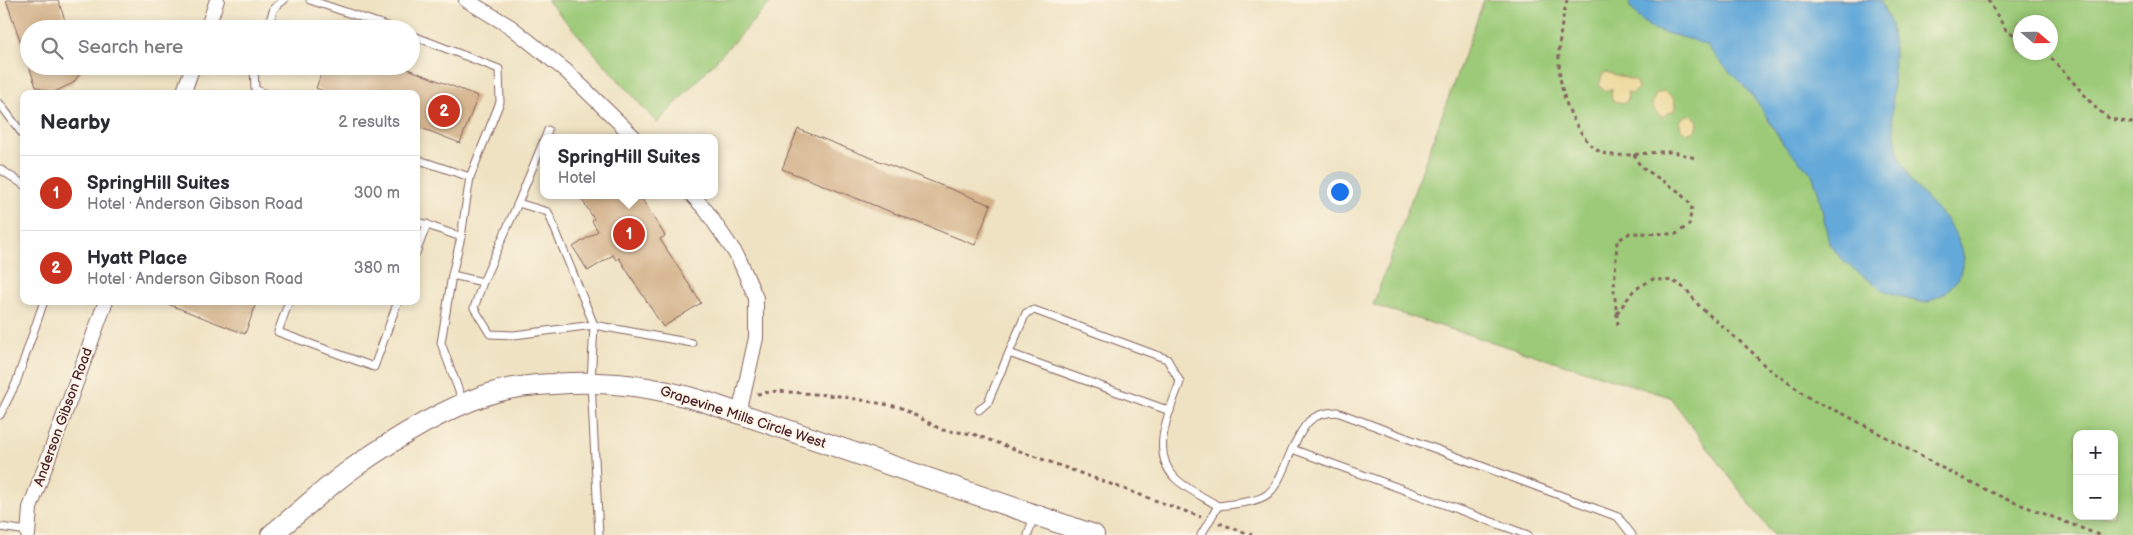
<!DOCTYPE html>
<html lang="en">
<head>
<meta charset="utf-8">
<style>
  :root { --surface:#fff; --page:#f7f7f7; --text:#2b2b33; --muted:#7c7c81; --line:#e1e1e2; --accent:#c8321e }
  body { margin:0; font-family:"Balsamiq Sans",sans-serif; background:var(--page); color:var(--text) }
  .controls { position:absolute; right:15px; bottom:15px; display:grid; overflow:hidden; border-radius:10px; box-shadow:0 2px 8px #0003 }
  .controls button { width:45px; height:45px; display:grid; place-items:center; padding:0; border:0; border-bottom:1px solid var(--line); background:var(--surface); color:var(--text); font:25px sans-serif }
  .compass { position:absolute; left:2013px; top:15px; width:45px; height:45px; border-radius:50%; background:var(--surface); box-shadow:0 2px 8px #0003; rotate:110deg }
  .you { position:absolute; left:1339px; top:191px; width:18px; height:18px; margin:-12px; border:4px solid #fff; border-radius:50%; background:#1a73e8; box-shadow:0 0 0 8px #1a73e833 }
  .badge { display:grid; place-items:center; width:32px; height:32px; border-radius:50%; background:var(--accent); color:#fff; font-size:16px; font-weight:700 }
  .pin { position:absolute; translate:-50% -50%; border:2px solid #fff; box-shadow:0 1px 5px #0006 }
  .popup { position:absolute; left:540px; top:134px; width:178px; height:65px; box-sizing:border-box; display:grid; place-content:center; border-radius:10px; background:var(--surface); filter:drop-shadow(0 1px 4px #0005); font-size:16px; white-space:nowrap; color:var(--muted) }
  .popup b { font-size:19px; color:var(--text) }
  .popup::after { content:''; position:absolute; left:50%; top:100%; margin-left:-10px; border:10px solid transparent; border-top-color:var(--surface) }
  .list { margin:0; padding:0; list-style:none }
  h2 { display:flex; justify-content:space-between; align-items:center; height:65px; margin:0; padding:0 20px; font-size:21px }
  h2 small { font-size:16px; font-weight:400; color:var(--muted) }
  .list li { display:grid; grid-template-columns:32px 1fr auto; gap:15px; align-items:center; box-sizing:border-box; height:75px; padding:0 20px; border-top:1px solid var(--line) }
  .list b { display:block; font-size:19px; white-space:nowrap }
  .list p { margin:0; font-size:16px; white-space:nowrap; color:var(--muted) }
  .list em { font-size:16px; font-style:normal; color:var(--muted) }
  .icon { flex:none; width:28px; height:28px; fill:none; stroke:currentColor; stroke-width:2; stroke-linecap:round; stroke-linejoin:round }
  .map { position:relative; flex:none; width:2133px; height:535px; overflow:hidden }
  .search { position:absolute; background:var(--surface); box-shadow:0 2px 8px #0003; left:20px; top:20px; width:400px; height:55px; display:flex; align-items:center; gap:12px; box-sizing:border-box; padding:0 18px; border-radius:28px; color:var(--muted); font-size:19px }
  .panel { position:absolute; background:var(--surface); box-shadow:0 2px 8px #0003; left:20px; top:90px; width:400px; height:215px; border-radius:10px }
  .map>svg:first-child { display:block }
</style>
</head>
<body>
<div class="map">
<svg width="2133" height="535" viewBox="0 0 2133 535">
  <rect width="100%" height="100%" fill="#fcf5e5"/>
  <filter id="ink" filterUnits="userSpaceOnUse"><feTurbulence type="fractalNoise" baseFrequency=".02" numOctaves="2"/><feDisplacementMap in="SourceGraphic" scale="10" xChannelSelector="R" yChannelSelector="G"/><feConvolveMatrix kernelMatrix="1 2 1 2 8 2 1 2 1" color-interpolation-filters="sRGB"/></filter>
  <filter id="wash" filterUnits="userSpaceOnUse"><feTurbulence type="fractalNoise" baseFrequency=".0096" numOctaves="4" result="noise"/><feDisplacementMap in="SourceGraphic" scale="20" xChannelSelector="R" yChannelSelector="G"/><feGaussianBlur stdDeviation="1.12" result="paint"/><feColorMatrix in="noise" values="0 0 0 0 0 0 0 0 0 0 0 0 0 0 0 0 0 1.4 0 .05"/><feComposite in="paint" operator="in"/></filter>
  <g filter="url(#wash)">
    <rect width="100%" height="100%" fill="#efe2c2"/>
    <g fill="#9cca78" stroke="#737452" fill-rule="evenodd">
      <path d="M547 0H773L657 123Z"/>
      <path d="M1484 0H2133V535H1773L1670 397 1373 305ZM2020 22H2050V52H2020ZM2077 434H2114V516H2077Z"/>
    </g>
    <g fill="#eeda9e" stroke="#9c7c64">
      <path d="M1606 72 1636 81 1638 89 1632 94 1627 92 1628 100 1624 103 1613 101 1611 97 1612 88 1605 91 1599 86 1602 75Z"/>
      <path d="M1664 91C1673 95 1678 103 1673 112H1670L1662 117 1656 113 1652 104 1656 94Z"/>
      <circle cx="1689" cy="124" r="9"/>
    </g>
    <path fill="#64a9d9" stroke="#576482" d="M1629 0H1880L1891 24 1894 50 1892 116 1898 152 1912 183 1945 218 1957 237 1964 258 1959 278 1945 293 1926 303 1907 299 1883 290 1844 262 1829 243 1818 191 1812 174 1783 144 1760 106 1743 85 1723 65 1707 46 1693 40 1654 30 1641 20 1630 7Z"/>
    <g id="blocks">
      <g fill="#d3b189">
        <path d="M6 0H58L68 29H29V66Z"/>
        <path d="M29 66H80L82 71 73 83 52 93 36 87Z"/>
        <path d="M324 66H400L478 96 460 143 416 126V94H330L316 88Z"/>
        <path d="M798 129 991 205 975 245 782 169Z"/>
        <path d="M579 195H632L634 199 640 196 665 236 660 239 701 303 663 327 619 258 616 260 613 255 588 271 573 247 598 231 592 221 594 219Z"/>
        <path d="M160 301H257L245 334Z"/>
      </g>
    </g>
  </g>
  <g filter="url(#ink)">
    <use href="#blocks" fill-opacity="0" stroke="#846360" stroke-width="1"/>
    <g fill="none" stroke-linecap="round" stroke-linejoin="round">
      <g stroke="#846360" stroke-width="9">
        <g id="lane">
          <path d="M310 0 396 29"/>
          <path d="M267 29 274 8 284 0"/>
          <path d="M411 35 499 69 500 102 470 177"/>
          <path d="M254 66 255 89 266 94"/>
          <path d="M0 104 24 136"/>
          <path d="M545 138 548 130"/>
          <path d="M416 159 470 177 461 237"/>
          <path d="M0 169 24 185"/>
          <path d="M518 203 544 140"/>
          <path d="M416 221 461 237 452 275"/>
          <path d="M416 253 427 224"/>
          <path d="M289 301 278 332 374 367 398 301"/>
          <path d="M1009 353 1170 411"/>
          <path d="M463 402 441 343 452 275 483 282 474 308 490 334 514 335 594 325 548 212 518 203 483 282"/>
          <path d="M979 410 988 402 1026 313 1034 310 1167 359 1180 382C1170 411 1149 451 1175 478 1186 489 1204 497 1218 506 1273 499 1271 500 1292 449L1528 535"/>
          <path d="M0 415 16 383 44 301"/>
          <path d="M1292 449C1304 426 1308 413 1337 412L1618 517 1632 535"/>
          <path d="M0 527 28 531"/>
          <path d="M599 535 591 382 594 325 692 343"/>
          <path d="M1028 535 1034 515"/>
          <path d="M1201 535 1218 506"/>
        </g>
      </g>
      <g stroke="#846360" stroke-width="16">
        <g id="street">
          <path d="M466 0 511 27 566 71 635 138"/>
          <path d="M207 29 217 0"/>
          <path d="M183 94 193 66"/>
          <path d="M692 195 705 209 738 257 756 298V338L739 414"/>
          <path d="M28 535 30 508 106 301"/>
        </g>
      </g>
      <g stroke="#846360" stroke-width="22">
        <path id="secondary" d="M271 535C299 513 325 488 353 468 394 439 439 411 486 395 508 387 531 385 553 384 610 380 652 386 706 402L1094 535"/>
      </g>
      <g stroke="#846360" stroke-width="3" stroke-dasharray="4 4" stroke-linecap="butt">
        <path d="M1567 0C1556 45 1553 88 1579 129 1584 138 1593 149 1603 153 1618 159 1651 151 1668 152 1678 152 1688 156 1698 159"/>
        <path d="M1988 0 2006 30 2020 38"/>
        <path d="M2046 52 2097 109 2110 119 2133 123"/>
        <path d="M1617 313 1634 290 1653 279 1673 281 1686 289 1700 307 1751 351 1765 366 1815 402 1840 412 1948 471 2006 499 2099 535"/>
        <path d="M1618 325 1614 290 1617 241 1630 233 1676 234 1689 225 1692 206 1678 191 1640 166 1634 154"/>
        <path d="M757 394 777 391 839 396 900 407 942 430 973 434 1201 517"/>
        <path d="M1219 523 1252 535"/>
      </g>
      <use href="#lane" stroke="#fff" stroke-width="7"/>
      <use href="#street" stroke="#fff" stroke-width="14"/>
      <use href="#secondary" stroke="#fff" stroke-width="20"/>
    </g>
  </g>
  <g text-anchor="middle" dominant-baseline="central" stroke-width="4" stroke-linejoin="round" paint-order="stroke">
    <g font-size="14" fill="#4a1f2b" stroke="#fcf5e5">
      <text transform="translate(63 417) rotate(-70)">Anderson Gibson Road</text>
      <text transform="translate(743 417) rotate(18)">Grapevine Mills Circle West</text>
    </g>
  </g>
</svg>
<div class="controls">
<button>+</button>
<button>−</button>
</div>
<svg class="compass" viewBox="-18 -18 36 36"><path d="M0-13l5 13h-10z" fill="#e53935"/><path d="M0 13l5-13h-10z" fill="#7c7c81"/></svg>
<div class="you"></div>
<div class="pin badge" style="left:629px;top:234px">1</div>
<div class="popup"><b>SpringHill Suites</b>Hotel</div>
<div class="pin badge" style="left:444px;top:111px">2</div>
<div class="search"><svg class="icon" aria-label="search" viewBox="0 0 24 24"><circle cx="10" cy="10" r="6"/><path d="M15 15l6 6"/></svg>Search here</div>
<section class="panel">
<h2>Nearby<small>2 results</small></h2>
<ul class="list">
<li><span class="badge">1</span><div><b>SpringHill Suites</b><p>Hotel · Anderson Gibson Road</p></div><em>300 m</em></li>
<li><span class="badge">2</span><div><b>Hyatt Place</b><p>Hotel · Anderson Gibson Road</p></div><em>380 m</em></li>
</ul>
</section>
</div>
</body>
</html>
